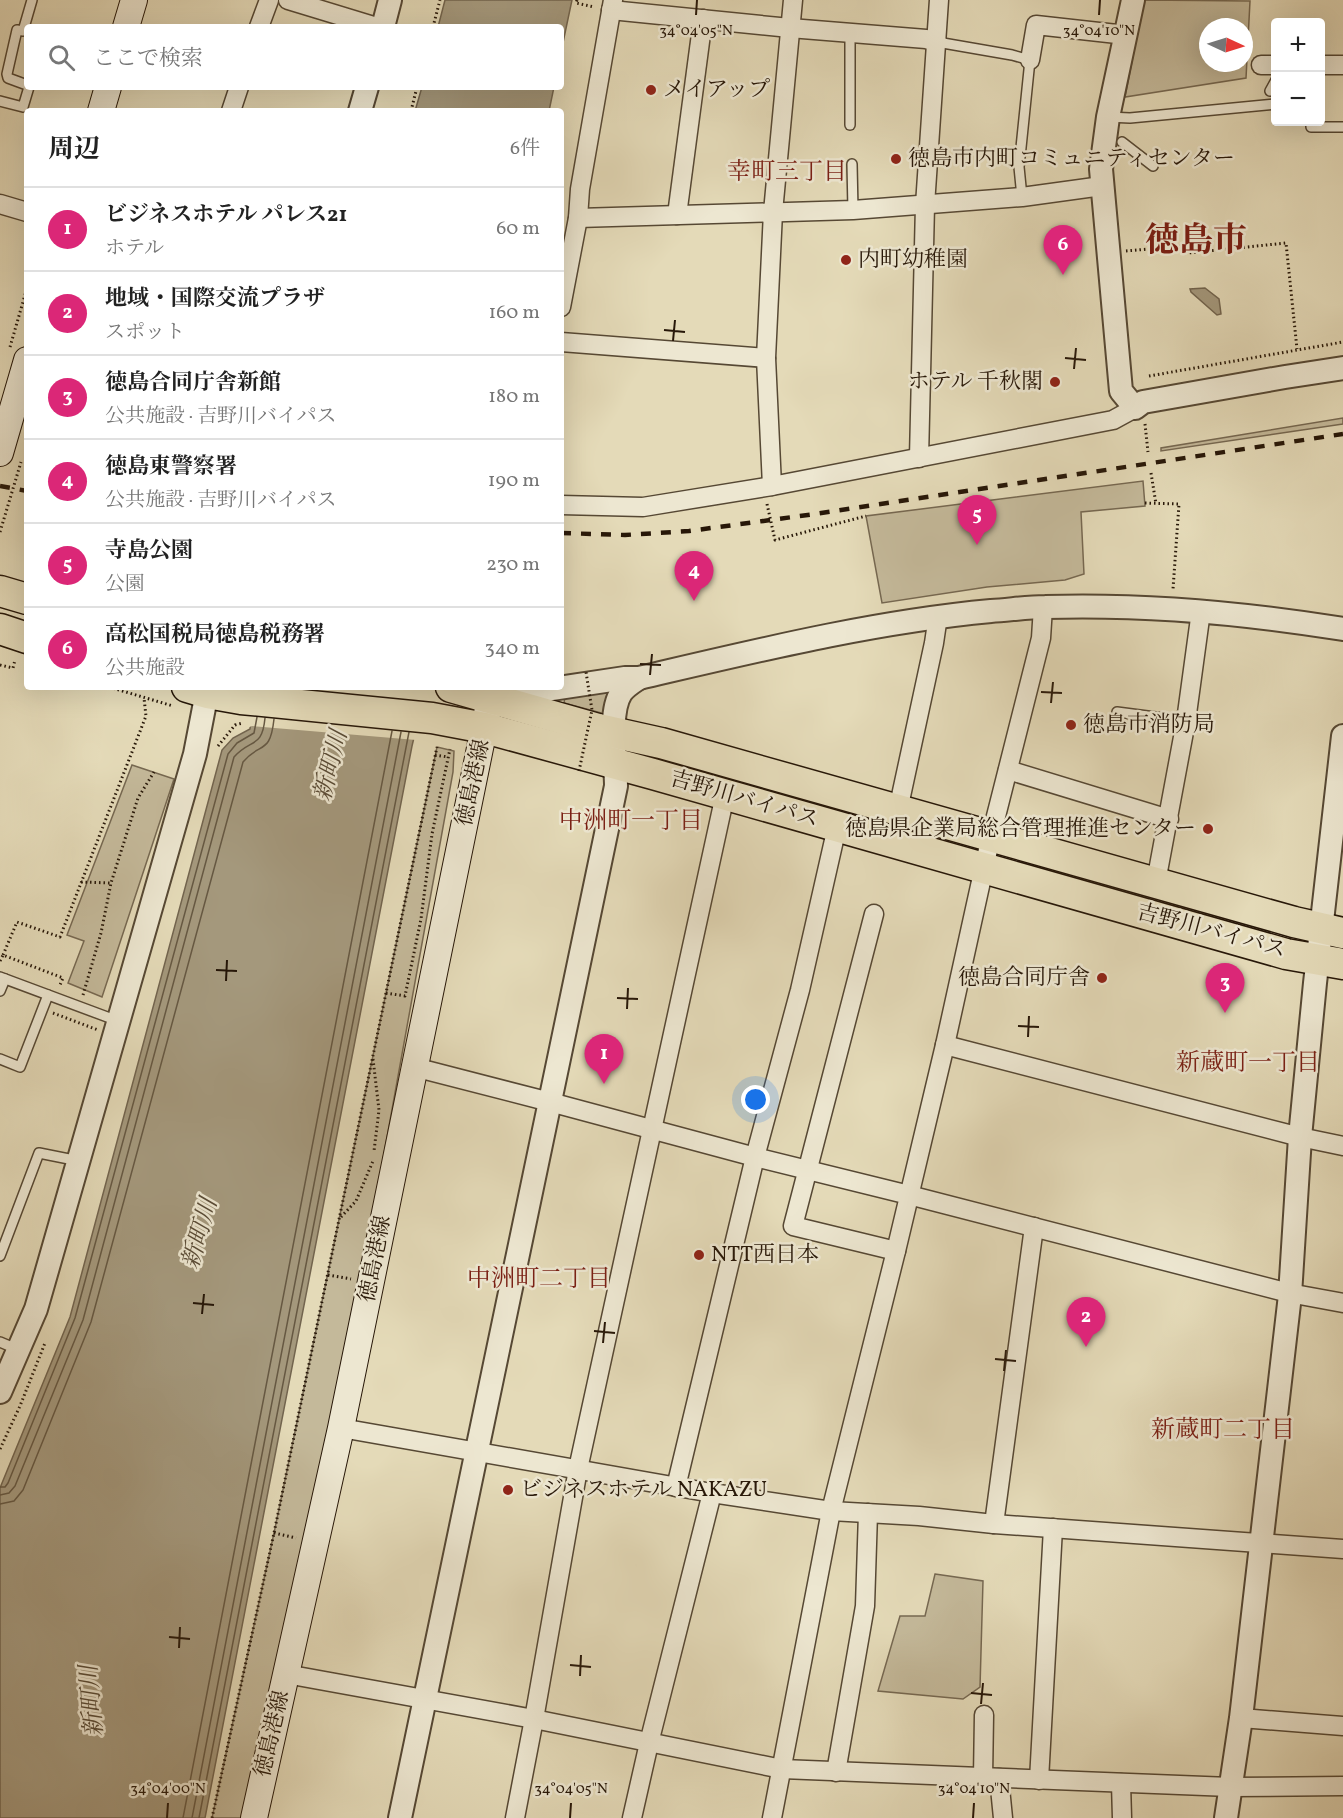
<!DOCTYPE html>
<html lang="ja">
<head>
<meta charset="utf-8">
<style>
  :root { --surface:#fff; --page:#f2f2f2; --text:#222; --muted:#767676; --line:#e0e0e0; --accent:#db2777 }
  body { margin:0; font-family:Vollkorn,"Noto Serif JP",serif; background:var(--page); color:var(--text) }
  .controls { position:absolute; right:18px; top:18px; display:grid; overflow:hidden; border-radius:6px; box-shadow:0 6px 24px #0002 }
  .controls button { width:54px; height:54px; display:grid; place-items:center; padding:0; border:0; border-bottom:2px solid var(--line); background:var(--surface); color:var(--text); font:30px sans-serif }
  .compass { position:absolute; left:1199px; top:18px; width:54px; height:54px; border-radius:50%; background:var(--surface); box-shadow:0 6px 24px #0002; rotate:94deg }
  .you { position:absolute; left:756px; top:1100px; width:21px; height:21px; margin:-15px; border:4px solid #fff; border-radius:50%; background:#1a73e8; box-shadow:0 0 0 9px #1a73e833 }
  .badge { display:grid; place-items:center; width:39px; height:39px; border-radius:50%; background:var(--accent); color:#fff; font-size:20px; font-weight:700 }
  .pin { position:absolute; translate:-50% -50px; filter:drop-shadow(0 2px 3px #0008) }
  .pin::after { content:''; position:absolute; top:32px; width:21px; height:18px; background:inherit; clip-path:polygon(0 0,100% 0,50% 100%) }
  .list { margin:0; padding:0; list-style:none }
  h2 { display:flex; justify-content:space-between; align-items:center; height:78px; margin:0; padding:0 24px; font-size:26px }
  h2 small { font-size:20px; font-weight:400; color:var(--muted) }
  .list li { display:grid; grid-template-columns:39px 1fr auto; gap:18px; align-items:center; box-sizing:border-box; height:84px; padding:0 24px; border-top:2px solid var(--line) }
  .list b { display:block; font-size:22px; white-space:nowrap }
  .list p { margin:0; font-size:20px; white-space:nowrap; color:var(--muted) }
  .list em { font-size:20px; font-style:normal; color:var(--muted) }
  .icon { flex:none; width:33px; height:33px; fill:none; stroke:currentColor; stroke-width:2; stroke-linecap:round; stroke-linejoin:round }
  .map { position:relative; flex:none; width:1343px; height:1818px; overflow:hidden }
  .search { position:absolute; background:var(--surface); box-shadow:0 6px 24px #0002; left:24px; top:24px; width:540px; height:66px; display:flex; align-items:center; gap:15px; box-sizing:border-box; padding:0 21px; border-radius:6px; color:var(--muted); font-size:22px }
  .panel { position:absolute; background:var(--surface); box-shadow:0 6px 24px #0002; left:24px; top:108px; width:540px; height:582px; border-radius:6px }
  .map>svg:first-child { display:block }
</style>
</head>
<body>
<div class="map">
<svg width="1343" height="1818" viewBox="0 0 1343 1818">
  <rect width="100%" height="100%" fill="#e4dab8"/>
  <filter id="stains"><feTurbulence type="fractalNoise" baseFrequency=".00333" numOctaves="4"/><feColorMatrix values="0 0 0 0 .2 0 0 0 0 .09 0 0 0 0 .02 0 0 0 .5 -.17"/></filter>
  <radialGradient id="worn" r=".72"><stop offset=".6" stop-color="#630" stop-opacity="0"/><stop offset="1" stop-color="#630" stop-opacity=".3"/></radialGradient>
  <g fill="#c4b99a" stroke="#766851" stroke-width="1.5" fill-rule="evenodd">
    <path d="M1144 0 1250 1 1246 78 1125 97ZM1208 27H1244V63H1208Z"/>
    <path d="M1343 418V424L1161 451V448Z"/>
    <path d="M1143 481 1145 506 1081 512 1084 574 1065 580 987 587 882 603 866 516Z"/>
    <path d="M611 689 605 714 564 703 565 697Z"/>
    <path d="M437 747 454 751 453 772 361 1281 242 1818H212L274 1533Z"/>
    <path d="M132 765 174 779 102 997 68 983 84 941 67 935Z"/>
    <path d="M935 1574 983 1581 980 1687 963 1699 878 1691 900 1616H925Z"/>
  </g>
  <g fill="#a4987c" stroke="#72644e" stroke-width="1.5">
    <path d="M445 0H572L561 52V27H438Z"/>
    <path d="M422 87H554L549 111H415Z"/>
    <path d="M1205 288 1219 299 1221 314 1217 315 1191 292 1190 289Z"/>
    <path d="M254 687H426L412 746 205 1818H0V1488L70 1317 222 750 233 738 250 729Z"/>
  </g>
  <path fill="#e4dab8" d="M251 687H429L416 740 252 726 247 728Z"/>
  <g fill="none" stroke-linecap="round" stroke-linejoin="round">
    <g stroke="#665842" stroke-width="1.5">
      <path d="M0 1487H5L8 1483 75 1318 228 754 237 743 254 733 257 717"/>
      <path d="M0 1495 9 1493 15 1486 83 1320 234 757C251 738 262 749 265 718"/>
      <path d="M0 1504 14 1501 23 1490 91 1322 243 762C260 741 270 756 274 719"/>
      <path d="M183 1818 392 731"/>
      <path d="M192 1818 401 732"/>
      <path d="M199 1818 409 732"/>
    </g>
    <g stroke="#564834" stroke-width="12">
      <g id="service">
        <path d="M937 42 1012 55 1030 60 1019 167 1022 197"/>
        <path d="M27 85 8 78 7 74 17 30 23 31 32 0"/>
        <path d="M1270 91 1276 80"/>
        <path d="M0 101 23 107 29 87"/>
        <path d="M1108 117 1130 118 1276 104"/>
        <path d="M1311 122V127H1343"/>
        <path d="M850 125V32"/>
        <path d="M1122 142 1153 166"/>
        <path d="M852 164 853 210"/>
        <path d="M1117 712 1186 721"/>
        <path d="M0 977 118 1021"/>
        <path d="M0 991 5 979"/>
        <path d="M0 1059 20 1067 48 995"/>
        <path d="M0 1256 39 1153 79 1161"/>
        <path d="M0 1342 19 1350"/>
      </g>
    </g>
    <g stroke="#564834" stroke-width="21">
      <g id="minor">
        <path d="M288 0 377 27"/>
        <path d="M611 10 790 28 926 39 937 42"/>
        <path d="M259 27 269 0"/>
        <path d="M1030 60 1036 25 1126 35"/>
        <path d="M1261 65H1276"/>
        <path d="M1320 65H1343"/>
        <path d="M231 111 239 87"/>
        <path d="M0 204 27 212"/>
        <path d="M677 215 703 19"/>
        <path d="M578 218 853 210 1022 197 1102 186"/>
        <path d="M561 307 578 218 580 189 613 0"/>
        <path d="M561 342 766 358"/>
        <path d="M919 458 925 205 939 0"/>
        <path d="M772 486 766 358 773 212 793 0"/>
        <path d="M561 505 643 507 772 486 1113 420 1135 408"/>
        <path d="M1008 770 1169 819"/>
        <path d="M898 810 934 643 938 616"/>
        <path d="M1156 882 1186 721 1201 611"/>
        <path d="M874 914 793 1226 896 1251"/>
        <path d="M945 1045 1300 1137 1343 1146"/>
        <path d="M414 1067 550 1102 755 1157 909 1195 1289 1293 1343 1303"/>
        <path d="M341 1428 712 1493 831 1511 919 1516 994 1524 1343 1549"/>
        <path d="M676 1487 755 1157 800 990 837 827"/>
        <path d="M994 1524 1034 1227"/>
        <path d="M286 1674 534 1719 782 1769 1230 1787 1343 1786"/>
        <path d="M1241 1718 1343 1726"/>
        <path d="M836 1772 865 1606 868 1513"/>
        <path d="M983 1778 984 1715"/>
        <path d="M999 1778 1003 1818"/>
        <path d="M1039 1780 1053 1528"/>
        <path d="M1121 1783 1122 1818"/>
        <path d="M515 1818 534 1719 578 1469 725 795"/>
        <path d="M632 1818 649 1743 712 1493"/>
        <path d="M772 1818 831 1511 896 1251 945 1045 991 836 1041 638 1043 607"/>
      </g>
    </g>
    <g stroke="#564834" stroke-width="26">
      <g id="tertiary">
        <path d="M1133 0 1108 117 1101 169 1121 391 1135 408 1143 402 1285 377 1343 368"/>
        <path d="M383 27 390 0"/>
        <path d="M360 111 367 87"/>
        <path d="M498 697 625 678H639C755 651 872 622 991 611 1009 610 1027 607 1045 607 1145 604 1244 613 1343 629"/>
        <path d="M0 1392 36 1309 195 754 208 687"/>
        <path d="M400 1818 616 786C616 762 608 713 621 693 625 687 633 682 639 678"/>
        <path d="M1226 1818 1241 1718 1290 1295 1300 1137 1315 983 1343 736"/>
      </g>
    </g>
    <g stroke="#271708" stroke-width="28">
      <g id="secondary">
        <path d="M126 27 134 0"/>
        <path d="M101 111 108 87"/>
        <path d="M0 453 27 360"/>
        <path d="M254 1818 341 1428 488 709"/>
      </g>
    </g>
    <g stroke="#271708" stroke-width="33">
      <g id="trunk">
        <path d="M0 591 27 599"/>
        <path d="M0 629 27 638"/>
        <path d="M187 687 207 693 241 699 432 718 485 728 653 774 1286 954 1343 964"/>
        <path d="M451 687 598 729 661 743 1294 922 1343 933"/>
      </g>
    </g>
    <g stroke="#271708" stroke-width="3" stroke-dasharray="1.5 3" stroke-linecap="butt">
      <path d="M577 0 576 3 594 7"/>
      <path d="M433 27 440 0"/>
      <path d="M411 111 417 87"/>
      <path d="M1126 251 1183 246 1188 253 1286 243 1297 349"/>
      <path d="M10 347 27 288"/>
      <path d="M1149 376 1343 342"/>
      <path d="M1145 424 1148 452"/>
      <path d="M1151 473 1156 504"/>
      <path d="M1145 503 1179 504 1173 589"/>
      <path d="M767 504 775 540 866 516"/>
      <path d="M0 532 21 462"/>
      <path d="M0 665 13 668 15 660"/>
      <path d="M109 687 173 706"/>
      <path d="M218 746 235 725 243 723"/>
      <path d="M435 755 448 757"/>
      <path d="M81 882 111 883"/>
      <path d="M3 955 17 922 60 937 146 716 144 698"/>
      <path d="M0 961 3 955 63 978 60 985"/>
      <path d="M386 993 405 996 421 919 432 834 450 749"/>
      <path d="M83 995 101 933 111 883 138 798 154 772"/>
      <path d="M53 1013 98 1030"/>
      <path d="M373 1059 379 1110 374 1151"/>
      <path d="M341 1217 356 1201 373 1161"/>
      <path d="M328 1275 351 1279"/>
      <path d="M0 1449 20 1406 45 1343"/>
      <path d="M274 1533 296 1538"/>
      <path d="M212 1818 274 1533 437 747"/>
    </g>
    <use href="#service" stroke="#ede7d1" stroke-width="9"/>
    <use href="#minor" stroke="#ede7d1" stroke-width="18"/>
    <use href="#tertiary" stroke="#ede7d1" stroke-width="22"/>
    <use href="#secondary" stroke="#ede7d1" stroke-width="26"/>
    <use href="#trunk" stroke="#e4dab8" stroke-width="30"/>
    <g stroke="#271708" stroke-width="4.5" stroke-dasharray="10 10" stroke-linecap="butt">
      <path d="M0 486 27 491"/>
      <path d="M561 533 625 535 689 531 815 514 1343 434"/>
    </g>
    <path stroke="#271708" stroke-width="3" stroke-dasharray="1.5 3" stroke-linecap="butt" d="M579 771 592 710 586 672"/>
  </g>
  <path fill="none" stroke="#271708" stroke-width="2" d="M696 15 697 0M1099 15 1100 0M664 330 685 332M673 341 675 320M1065 358 1086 360M1074 369 1076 348M640 664 661 665M650 675 652 654M1041 692 1062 693M1051 703 1053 682M216 970 237 971M226 981 227 960M617 998 638 999M627 1009 628 988M1018 1026 1039 1027M1028 1037 1029 1016M193 1303 214 1305M202 1314 204 1294M594 1331 615 1333M603 1343 605 1322M995 1359 1016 1361M1004 1371 1006 1350M169 1637 190 1639M179 1648 180 1627M570 1665 591 1667M580 1676 581 1655M971 1693 992 1695M981 1704 983 1683M167 1818 168 1803M570 1818 571 1803M973 1818 974 1803"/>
  <g fill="#8f2418" stroke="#ede7d1" stroke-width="2">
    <circle cx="651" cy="90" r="6"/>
    <circle cx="896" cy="159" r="6"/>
    <circle cx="846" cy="260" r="6"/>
    <circle cx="1055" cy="382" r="6"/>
    <circle cx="1071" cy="725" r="6"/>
    <circle cx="1208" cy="829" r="6"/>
    <circle cx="1102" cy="978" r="6"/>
    <circle cx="699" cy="1255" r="6"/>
    <circle cx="508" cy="1490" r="6"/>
  </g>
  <g text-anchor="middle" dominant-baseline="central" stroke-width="5" stroke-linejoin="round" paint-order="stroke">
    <g font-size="22" fill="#271708" stroke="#ede7d1" text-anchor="start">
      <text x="663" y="90">メイアップ</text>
      <text x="908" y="159">徳島市内町コミュニティセンター</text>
      <text x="858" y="260">内町幼稚園</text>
      <text x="1043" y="382" text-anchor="end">ホテル 千秋閣</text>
      <text x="1083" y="725">徳島市消防局</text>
      <text x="1196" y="829" text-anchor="end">徳島県企業局総合管理推進センター</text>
      <text x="1090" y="978" text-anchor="end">徳島合同庁舎</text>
      <text x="711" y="1255">NTT西日本</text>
      <text x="520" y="1490">ビジネスホテル NAKAZU</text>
    </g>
    <g font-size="22" fill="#271708" stroke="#ede7d1">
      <text transform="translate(474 783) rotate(-78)">徳島港線</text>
      <text transform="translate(744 800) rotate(16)">吉野川バイパス</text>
      <text transform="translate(1211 932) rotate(15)">吉野川バイパス</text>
      <text transform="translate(376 1259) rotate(-79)">徳島港線</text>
      <text transform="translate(273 1734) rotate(-77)">徳島港線</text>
    </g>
    <g font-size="24" fill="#7a1f14" stroke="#ede7d1">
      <text x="787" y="173">幸町三丁目</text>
      <text x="631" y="822">中洲町一丁目</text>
      <text x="1248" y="1064">新蔵町一丁目</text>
      <text x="539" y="1280">中洲町二丁目</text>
      <text x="1223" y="1431">新蔵町二丁目</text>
    </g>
    <g font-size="24" font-style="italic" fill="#594b36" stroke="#ede7d1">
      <text transform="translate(332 766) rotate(-76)">新町川</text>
      <text transform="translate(201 1234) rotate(-74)">新町川</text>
      <text transform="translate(93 1701) rotate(-95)">新町川</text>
    </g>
    <g font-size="34" font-weight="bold" fill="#7a1f14" stroke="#ede7d1">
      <text x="1196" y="242">徳島市</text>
    </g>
  </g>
  <g font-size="15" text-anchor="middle" fill="#271708" stroke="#ede7d1" stroke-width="5" stroke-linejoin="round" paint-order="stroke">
    <text x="696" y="35">34°04'05"N</text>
    <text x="1099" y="35">34°04'10"N</text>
    <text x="168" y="1793">34°04'00"N</text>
    <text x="571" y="1793">34°04'05"N</text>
    <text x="974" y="1793">34°04'10"N</text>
  </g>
  <rect width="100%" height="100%" filter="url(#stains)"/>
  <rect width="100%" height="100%" fill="url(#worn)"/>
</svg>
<div class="controls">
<button>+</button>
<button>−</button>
</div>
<svg class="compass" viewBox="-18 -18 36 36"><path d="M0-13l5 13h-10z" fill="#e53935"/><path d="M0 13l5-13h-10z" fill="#767676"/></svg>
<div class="you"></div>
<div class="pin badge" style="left:604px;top:1084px">1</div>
<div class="pin badge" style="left:1086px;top:1347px">2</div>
<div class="pin badge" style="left:1225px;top:1013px">3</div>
<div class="pin badge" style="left:694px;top:601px">4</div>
<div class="pin badge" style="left:977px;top:545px">5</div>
<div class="pin badge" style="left:1063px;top:275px">6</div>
<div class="search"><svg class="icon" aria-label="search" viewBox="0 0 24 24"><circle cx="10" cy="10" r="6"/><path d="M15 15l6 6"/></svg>ここで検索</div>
<section class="panel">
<h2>周辺<small>6件</small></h2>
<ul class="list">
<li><span class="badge">1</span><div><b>ビジネスホテル パレス21</b><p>ホテル</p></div><em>60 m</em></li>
<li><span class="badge">2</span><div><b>地域・国際交流プラザ</b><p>スポット</p></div><em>160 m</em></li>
<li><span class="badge">3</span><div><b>徳島合同庁舎新館</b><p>公共施設 · 吉野川バイパス</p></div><em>180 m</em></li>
<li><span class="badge">4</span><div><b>徳島東警察署</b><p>公共施設 · 吉野川バイパス</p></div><em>190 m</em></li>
<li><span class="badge">5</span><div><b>寺島公園</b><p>公園</p></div><em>230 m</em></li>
<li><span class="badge">6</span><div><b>高松国税局徳島税務署</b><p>公共施設</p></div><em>340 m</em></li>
</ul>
</section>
</div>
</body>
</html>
